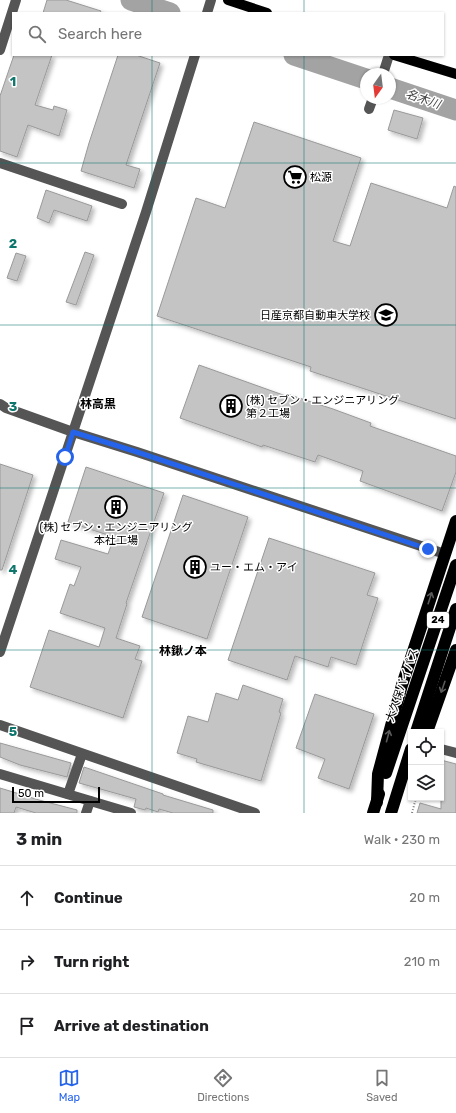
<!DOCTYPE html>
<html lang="en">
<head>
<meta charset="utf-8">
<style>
  :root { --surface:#fff; --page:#f6f6f6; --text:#202124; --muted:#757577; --line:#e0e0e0; --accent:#2563eb }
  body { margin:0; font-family:Rubik,"Noto Sans JP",sans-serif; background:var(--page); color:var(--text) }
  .controls { position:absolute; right:12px; bottom:12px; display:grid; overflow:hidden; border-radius:0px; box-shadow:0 1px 3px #0004 }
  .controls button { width:36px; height:36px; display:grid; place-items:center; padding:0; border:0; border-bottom:1px solid var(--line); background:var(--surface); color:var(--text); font:20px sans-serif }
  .compass { position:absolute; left:360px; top:68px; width:36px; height:36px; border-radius:50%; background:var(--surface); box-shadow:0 1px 3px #0004; rotate:194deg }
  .scale { position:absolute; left:12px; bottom:10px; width:88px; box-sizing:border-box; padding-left:4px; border:2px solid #000; border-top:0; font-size:11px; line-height:14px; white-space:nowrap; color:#000; -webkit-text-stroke:3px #fff; paint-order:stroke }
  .stop { position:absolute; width:12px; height:12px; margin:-9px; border:3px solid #2563eb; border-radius:50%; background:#fff }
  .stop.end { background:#2563eb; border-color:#fff; box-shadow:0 1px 4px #0008 }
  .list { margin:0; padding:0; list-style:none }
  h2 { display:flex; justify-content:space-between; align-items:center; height:52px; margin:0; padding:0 16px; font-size:17px }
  h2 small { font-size:13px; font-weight:400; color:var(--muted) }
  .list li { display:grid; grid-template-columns:26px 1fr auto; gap:12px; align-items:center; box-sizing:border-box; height:64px; padding:0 16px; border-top:1px solid var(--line) }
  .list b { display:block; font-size:15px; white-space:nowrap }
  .list em { font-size:13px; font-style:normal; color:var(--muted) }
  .icon { flex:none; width:22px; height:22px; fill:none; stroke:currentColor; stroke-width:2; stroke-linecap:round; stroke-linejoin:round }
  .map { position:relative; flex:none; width:456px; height:813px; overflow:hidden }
  .search { position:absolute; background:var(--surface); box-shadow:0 1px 3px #0004; left:12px; right:12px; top:12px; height:44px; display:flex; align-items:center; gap:10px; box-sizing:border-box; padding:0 14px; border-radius:0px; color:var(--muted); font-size:15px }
  .sheet { height:244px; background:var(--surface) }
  nav { display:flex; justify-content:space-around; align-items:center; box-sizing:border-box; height:56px; border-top:1px solid var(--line); background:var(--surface); font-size:11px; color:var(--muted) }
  nav a { display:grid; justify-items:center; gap:2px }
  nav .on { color:var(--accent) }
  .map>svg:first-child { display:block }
</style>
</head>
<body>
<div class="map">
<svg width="456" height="813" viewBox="0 0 456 813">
  <defs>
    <filter id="shadow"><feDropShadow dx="3" dy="3" stdDeviation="2" flood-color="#0004"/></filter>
  </defs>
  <rect width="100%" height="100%" fill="#fff"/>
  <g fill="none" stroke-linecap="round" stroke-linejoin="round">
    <g stroke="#a3a3a3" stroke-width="21">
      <path d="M131 0 170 13"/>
      <path d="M294 55 366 79"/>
      <path d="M390 88 456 110"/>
    </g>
  </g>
  <g fill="#c4c4c4" stroke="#999" filter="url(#shadow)">
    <path d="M47 0H66L101 11 100 13H43Z"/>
    <path d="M14 55H52L35 105 53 110 54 106 67 110 59 136 28 125 17 157 0 151V96Z"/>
    <path d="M118 55H136L160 63 126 165 140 169 134 188 81 171 89 143Z"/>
    <path d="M394 110 423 118 417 139 388 130Z"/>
    <path d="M254 122 361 158 333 241 350 246 371 183 447 208 454 186 456 187V419L310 371 311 367 157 316 196 198 225 208Z"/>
    <path d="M46 190 92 206 87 221 54 210 49 223 37 218Z"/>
    <path d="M85 252 94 255 76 305 66 302Z"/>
    <path d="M16 253 26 256 17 281 7 278Z"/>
    <path d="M199 365 286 396 287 394 333 409 371 423 370 426 456 456V472L442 511 360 481 363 471 318 455 315 462 263 445 262 447 180 418Z"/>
    <path d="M0 464 33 475 2 570H0Z"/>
    <path d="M86 467 164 493 126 603 127 604 116 638 140 646 135 659 142 661 123 718 30 687 49 630 99 647 105 628 60 613 70 584 74 586 81 567 55 559 61 540 108 554 114 537 68 522Z"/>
    <path d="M183 495 248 517 207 639 142 617Z"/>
    <path d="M269 538 375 573 367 595 378 598 356 665 331 657 328 667 295 656 287 680 228 660Z"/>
    <path d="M243 685 283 699 279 712 281 713 261 781 196 762 197 759 177 753 188 716 208 722 216 693 238 700Z"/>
    <path d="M315 694 374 714 349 789 318 778 325 759 296 748Z"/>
    <path d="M0 743 71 763 67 777 20 765 0 757Z"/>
    <path d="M441 760 456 764V813H417L420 803 441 809Z"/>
    <path d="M84 767 163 794V795L213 810V813H173L159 809 158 812 146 808 145 810 134 807 136 799 79 783Z"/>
    <path d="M0 788 39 800 77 810V813H36L16 807 14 813H0Z"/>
  </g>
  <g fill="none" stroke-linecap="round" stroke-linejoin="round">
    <path stroke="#777" stroke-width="2" stroke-dasharray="1 2" stroke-linecap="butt" d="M412 813 416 798"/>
    <g stroke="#555" stroke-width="10">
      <path d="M207 13 211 0"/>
      <path d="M0 50 16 0"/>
      <path d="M383 74 389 55"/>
      <path d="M369 109 373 98"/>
      <path d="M0 163 122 204"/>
      <path d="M0 404 6 408 73 432 137 452 445 554"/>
      <path d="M0 652 146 212 195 55"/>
      <path d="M0 725 255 813"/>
      <path d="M441 749 456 753"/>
      <path d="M0 774 131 813"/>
      <path d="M68 794 82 754"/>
      <path d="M86 813 90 801"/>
    </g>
    <g stroke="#000" stroke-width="10">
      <path d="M228 0 267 13"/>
      <path d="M394 55 456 74"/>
    </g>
    <g stroke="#000" stroke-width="12">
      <path d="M416 732 456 609"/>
      <path d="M427 732 456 650"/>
      <path d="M386 773 456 565"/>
      <path d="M377 802 378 774 402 685 456 521"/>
      <path d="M373 813 379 794"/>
      <path d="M391 813 411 749"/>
    </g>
  </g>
  <defs><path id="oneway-shaft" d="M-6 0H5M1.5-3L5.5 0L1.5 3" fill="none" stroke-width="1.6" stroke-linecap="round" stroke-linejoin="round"/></defs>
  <g stroke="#595959">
    <use href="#oneway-shaft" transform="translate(430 598) rotate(-72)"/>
    <use href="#oneway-shaft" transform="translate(443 687) rotate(109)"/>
    <use href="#oneway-shaft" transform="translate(388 736) rotate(-75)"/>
  </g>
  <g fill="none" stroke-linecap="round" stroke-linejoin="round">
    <path stroke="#2563eb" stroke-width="5" d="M65 457 73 432 137 452 428 549"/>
  </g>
  <path fill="none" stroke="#0f766e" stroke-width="1" stroke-opacity="0.55" d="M152 0V13M304 0V13M152 55V813M304 55V813M0 163H456M0 325H456M0 488H456M0 650H456"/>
  <defs>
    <g id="supermarket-ring" transform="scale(1.15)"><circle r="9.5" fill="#fff" stroke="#000" stroke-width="1.5"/><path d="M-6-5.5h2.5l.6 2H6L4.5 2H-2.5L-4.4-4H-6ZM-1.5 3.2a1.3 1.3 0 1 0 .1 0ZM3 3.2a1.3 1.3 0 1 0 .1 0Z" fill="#000"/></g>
    <g id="university-ring" transform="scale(1.15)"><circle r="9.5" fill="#fff" stroke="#000" stroke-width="1.5"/><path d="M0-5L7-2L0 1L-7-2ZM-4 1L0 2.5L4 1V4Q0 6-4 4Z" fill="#000"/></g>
    <g id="building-ring" transform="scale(1.15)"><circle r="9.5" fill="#fff" stroke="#000" stroke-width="1.5"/><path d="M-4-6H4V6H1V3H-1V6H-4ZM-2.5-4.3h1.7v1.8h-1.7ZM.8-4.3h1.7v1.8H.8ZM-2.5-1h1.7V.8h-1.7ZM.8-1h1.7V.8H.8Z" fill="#000"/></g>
  </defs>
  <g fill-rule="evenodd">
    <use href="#supermarket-ring" x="295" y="177"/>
    <use href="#university-ring" x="386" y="315"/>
    <use href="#building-ring" x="231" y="406"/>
    <use href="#building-ring" x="116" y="507"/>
    <use href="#building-ring" x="195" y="567"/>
  </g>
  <g text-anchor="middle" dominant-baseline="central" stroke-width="3" stroke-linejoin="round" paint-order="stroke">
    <rect fill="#fff" stroke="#4c4c4c" stroke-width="1" x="427" y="612" width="22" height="16" rx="3"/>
    <g font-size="10" font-weight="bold" fill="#000">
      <text x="438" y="620">24</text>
    </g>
    <g font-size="11" fill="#000" stroke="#fff" text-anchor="start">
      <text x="310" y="177">松源</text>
      <text x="370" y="315" text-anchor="end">日産京都自動車大学校</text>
      <text x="246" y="400">(株) セブン・エンジニアリング<tspan x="246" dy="13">第２工場</tspan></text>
      <text x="116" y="527" text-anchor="middle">(株) セブン・エンジニアリング<tspan x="116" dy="13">本社工場</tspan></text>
      <text x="210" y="567">ユー・エム・アイ</text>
    </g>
    <g font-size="11" fill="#000" stroke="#fff">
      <text transform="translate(402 685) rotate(-71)">大久保バイパス</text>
    </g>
    <g font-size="12" font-style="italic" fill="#444" stroke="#fff">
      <text transform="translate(423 99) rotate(19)">名木川</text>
    </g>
    <g font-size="12" font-weight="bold" fill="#000" stroke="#fff">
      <text x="98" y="404">林高黒</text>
      <text x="183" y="651">林鍬ノ本</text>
    </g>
  </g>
  <g font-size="13" text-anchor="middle" font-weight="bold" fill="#0f766e" stroke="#fff" stroke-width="3" stroke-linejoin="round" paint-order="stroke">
    <text x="13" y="86">1</text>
    <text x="13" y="248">2</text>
    <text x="13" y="411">3</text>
    <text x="13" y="574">4</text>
    <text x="13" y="736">5</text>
  </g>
</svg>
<div class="controls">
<button><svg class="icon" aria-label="locate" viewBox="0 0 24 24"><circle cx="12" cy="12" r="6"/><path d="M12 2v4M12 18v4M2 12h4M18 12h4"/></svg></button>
<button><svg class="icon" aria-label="layers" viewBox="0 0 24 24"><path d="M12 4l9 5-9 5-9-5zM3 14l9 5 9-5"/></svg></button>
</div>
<svg class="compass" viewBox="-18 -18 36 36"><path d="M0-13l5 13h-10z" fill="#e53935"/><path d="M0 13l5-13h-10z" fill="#757577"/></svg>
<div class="scale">50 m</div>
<div class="stop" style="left:65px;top:457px"></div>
<div class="stop end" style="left:428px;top:549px"></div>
<div class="search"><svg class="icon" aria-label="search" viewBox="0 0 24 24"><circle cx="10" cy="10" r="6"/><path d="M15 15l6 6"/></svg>Search here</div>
</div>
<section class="sheet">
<h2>3 min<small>Walk · 230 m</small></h2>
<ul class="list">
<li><svg class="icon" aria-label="ahead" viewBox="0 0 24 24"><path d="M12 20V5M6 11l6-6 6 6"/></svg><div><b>Continue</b></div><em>20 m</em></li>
<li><svg class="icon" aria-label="right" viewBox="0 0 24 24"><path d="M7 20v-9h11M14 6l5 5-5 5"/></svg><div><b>Turn right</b></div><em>210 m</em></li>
<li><svg class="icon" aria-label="arrive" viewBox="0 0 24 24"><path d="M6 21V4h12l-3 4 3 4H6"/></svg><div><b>Arrive at destination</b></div></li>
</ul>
</section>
<nav>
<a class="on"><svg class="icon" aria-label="map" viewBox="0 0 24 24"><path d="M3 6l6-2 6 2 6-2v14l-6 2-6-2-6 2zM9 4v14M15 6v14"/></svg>Map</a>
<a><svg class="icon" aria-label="directions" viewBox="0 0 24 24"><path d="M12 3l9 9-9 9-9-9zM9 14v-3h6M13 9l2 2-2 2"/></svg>Directions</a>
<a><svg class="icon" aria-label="saved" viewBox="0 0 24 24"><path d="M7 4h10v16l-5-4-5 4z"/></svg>Saved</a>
</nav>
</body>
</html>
